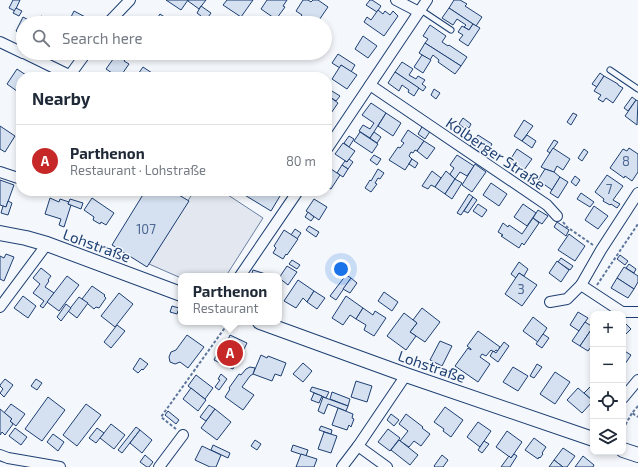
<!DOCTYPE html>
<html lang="en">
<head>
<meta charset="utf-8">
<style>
  :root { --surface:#fff; --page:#f6f6f7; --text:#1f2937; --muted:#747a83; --line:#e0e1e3; --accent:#c62828 }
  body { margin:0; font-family:"Exo 2",sans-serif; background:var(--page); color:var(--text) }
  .controls { position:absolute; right:12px; bottom:12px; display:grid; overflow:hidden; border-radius:8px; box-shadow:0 2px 6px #0003 }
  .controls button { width:36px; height:36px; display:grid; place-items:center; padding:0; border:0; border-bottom:1px solid var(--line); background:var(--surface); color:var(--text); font:20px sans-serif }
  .you { position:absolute; left:341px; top:269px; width:14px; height:14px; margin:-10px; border:3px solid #fff; border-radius:50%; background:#1a73e8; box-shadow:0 0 0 6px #1a73e833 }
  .badge { display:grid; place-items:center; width:26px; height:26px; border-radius:50%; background:var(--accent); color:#fff; font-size:13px; font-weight:700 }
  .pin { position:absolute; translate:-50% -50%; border:2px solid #fff; box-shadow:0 1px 4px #0006 }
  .popup { position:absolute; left:178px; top:273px; width:104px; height:52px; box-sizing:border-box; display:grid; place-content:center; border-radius:8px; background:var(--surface); filter:drop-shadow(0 1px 3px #0005); font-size:13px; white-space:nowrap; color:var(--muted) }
  .popup b { font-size:15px; color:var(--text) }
  .popup::after { content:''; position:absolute; left:50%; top:100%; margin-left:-8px; border:8px solid transparent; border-top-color:var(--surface) }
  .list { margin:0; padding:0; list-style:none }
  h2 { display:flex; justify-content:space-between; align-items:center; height:52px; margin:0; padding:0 16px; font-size:17px }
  h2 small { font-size:13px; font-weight:400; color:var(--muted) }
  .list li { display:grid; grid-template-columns:26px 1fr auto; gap:12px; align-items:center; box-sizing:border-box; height:72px; padding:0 16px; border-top:1px solid var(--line) }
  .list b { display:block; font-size:15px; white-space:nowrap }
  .list p { margin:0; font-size:13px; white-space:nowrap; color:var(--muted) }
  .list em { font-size:13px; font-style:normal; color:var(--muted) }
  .icon { flex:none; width:22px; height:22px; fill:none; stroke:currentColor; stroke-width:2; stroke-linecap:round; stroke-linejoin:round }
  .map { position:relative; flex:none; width:638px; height:467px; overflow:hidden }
  .search { position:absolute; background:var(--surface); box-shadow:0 2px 6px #0003; left:16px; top:16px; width:316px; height:44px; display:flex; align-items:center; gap:10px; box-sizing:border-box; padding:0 14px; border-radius:22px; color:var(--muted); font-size:15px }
  .panel { position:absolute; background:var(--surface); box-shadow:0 2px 6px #0003; left:16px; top:72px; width:316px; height:124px; border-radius:16px }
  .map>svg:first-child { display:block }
</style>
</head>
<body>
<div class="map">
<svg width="638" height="467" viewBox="0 0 638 467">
  <rect width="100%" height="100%" fill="#f4f7fb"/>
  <path fill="#e3e8f0" stroke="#687fa3" d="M194 191H222L263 218 226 276H181V278L149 264Z"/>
  <g fill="#d5e0f0" stroke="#1d3f73">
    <path d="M13 0H20L15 11 9 8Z"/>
    <path d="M166 0H188L181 10Z"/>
    <path d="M188 0H206L199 9 188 1Z"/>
    <path d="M227 0H253L241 17 223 5Z"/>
    <path d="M267 0H287L283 6 285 7 277 18 275 17 274 18 261 9Z"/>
    <path d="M303 0H308L311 2 313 0H318L328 7 317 23H302L298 20 302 15 296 11Z"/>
    <path d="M370 0H372L381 6 377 12 366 5Z"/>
    <path d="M454 0H460L467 4 465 6 482 17 476 26 449 8Z"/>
    <path d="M201 6 211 13 204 23H195L201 16 197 13Z"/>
    <path d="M16 8 22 11 19 16 13 13Z"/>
    <path d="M449 8 473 24 469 30 464 27 466 25 457 19 453 25 442 18Z"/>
    <path d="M378 10 383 14 385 11 390 15 393 11 398 16 384 36 364 22 367 17 371 20Z"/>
    <path d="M74 11 91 20 89 23H68Z"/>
    <path d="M160 14 172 22V23H154Z"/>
    <path d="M41 16 47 19 45 23H37Z"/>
    <path d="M23 17 34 23H23V34L16 31Z"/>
    <path d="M473 24 480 28 468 46 459 40 463 35 458 32 462 26 469 30Z"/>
    <path d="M430 25 446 36 442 42 448 46 449 45 467 57 461 66 425 43 428 39 423 36Z"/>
    <path d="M363 36 377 46 368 58 355 49Z"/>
    <path d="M425 43 461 66 455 74 438 62 439 60 433 55 430 60 419 53Z"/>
    <path d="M114 53 129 54 124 61 129 64 120 77H118L106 69 116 55Z"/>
    <path d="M338 54 355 65 351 72 341 65 340 68 332 63Z"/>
    <path d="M422 55 431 60 423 73 414 67Z"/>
    <path d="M402 62 413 69 409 75 416 79 418 76 425 80 422 84 426 87 423 91 395 72Z"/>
    <path d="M341 65 357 75 347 89 332 79Z"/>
    <path d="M143 67 155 75 154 77H136Z"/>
    <path d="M17 69 29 77H21V94L7 84Z"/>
    <path d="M395 72 419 88 414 96 408 92 409 90 402 85 399 91 388 83Z"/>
    <path d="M600 73 604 76 597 87 592 84Z"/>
    <path d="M604 76 618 84V85L623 88 613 103 606 98 603 102 598 99 601 95 594 91Z"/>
    <path d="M327 88 340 96 336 101 327 95Z"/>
    <path d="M434 89 440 93 436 99 431 95Z"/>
    <path d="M327 95 338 103 327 119Z"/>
    <path d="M632 97 636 100 628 111 624 108Z"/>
    <path d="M636 100 638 101 637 125 625 116Z"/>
    <path d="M371 103 386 113 370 138 359 131 363 125 370 129 374 123 362 115Z"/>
    <path d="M386 113 401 123 393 136 378 126Z"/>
    <path d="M573 113 577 115 571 125 567 122Z"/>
    <path d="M463 118 471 124 469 128 466 126 464 128 459 124Z"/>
    <path d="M524 120 533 126 522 141 514 136Z"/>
    <path d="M423 125 431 130 425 139 418 134Z"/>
    <path d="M0 126 15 136 5 152 0 149Z"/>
    <path d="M408 130 424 141 417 151 415 150 413 153 411 152 409 156 412 159 405 170 389 160 398 147 400 148 404 143 401 141Z"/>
    <path d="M360 132 378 144 372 153 354 141Z"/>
    <path d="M374 132 381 137 377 143 370 138Z"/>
    <path d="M478 135 492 144 485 156 470 146Z"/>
    <path d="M527 135 536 141 532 148 522 141Z"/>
    <path d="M349 136 354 139 349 147 344 143Z"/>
    <path d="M554 140 558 142 550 153 547 151Z"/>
    <path d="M424 141 435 148 427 159 417 151Z"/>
    <path d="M343 143 355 151 347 162 335 154Z"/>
    <path d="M553 148 570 159 563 170 557 166 554 172 545 169 541 167Z"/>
    <path d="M629 148 638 154V172L632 181 625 176 624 178 610 168 623 149 627 151Z"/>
    <path d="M517 149 532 159 524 170 510 160Z"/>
    <path d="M584 149 588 152 582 161 578 158Z"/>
    <path d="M374 155 381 159 377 165 370 160Z"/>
    <path d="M457 155 474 166 467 176 460 172 455 179 450 174 454 168 450 165Z"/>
    <path d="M349 159 353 162 348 169 342 165 345 161 347 162Z"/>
    <path d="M412 159 418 163 415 168 409 164Z"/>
    <path d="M475 164 486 172 472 192 462 185Z"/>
    <path d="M342 165 348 169 343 177 337 173Z"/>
    <path d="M328 167 340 175 331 189 327 187V169Z"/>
    <path d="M378 169 384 173 380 179 378 178 375 183 377 184 371 192 365 188 370 180 371 181Z"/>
    <path d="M545 169 554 172 560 177 552 190 538 180Z"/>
    <path d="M432 171 441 178 435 187 431 185 428 189 422 186Z"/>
    <path d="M446 171 455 179 445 194 435 187Z"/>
    <path d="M607 175 623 186 613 200 620 204 617 208 611 204 610 205 603 201 604 199 595 192Z"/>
    <path d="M575 176 580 180 576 186 571 182Z"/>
    <path d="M560 177 568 182 558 198 550 193Z"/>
    <path d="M455 179 462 183 452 199 445 194Z"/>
    <path d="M0 180 14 185 6 207 0 205Z"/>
    <path d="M491 183 507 194 499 206 483 195Z"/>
    <path d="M141 191H172L189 201 147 267 112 245 144 193Z"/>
    <path d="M238 191H283L271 211Z"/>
    <path d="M581 193 594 202 590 207 577 199Z"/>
    <path d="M469 194 473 197 461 215 457 213Z"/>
    <path d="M473 197 477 200 468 213 464 211Z"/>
    <path d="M50 198 59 202 60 199 69 202 68 204 71 205 64 227 59 225 61 219 45 214Z"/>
    <path d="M92 198 114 213 106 225 101 222 100 224 93 220 94 217 84 210Z"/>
    <path d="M70 199 83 203 81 209 68 204Z"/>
    <path d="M314 199 327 207 319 220 306 211Z"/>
    <path d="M8 201 12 203 8 215 1 213 3 206 6 207Z"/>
    <path d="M478 204 487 210 482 217 473 211Z"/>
    <path d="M523 204 536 213 527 226 514 217Z"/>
    <path d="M594 206 608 216 598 229 585 220Z"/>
    <path d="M538 210 548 216 542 224 533 218Z"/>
    <path d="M308 212 314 217 311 221 305 217Z"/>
    <path d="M533 218 539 223 524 245 522 243 519 248 501 236 503 235 498 232 503 223 508 227 509 225 522 234Z"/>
    <path d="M557 222 569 230 566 236 554 227Z"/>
    <path d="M309 226 319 232 316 237 306 230Z"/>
    <path d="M295 229 301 233 297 239 291 235Z"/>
    <path d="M284 230 298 239 287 255 286 254 283 259 273 253 276 248 274 246Z"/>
    <path d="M569 234 585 246 575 261 558 250Z"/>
    <path d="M6 254 14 257 4 281 0 279V256L4 258Z"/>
    <path d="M620 255 628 261 625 265 617 259Z"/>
    <path d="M561 258 573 266 570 270 558 262Z"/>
    <path d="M292 260 300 265 297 269 289 264Z"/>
    <path d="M557 261 569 270 561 282 549 273Z"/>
    <path d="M519 262 528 269 524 276 519 273 516 278 511 274Z"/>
    <path d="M629 264 636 269 634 273 626 268Z"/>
    <path d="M287 266 297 272 288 285 279 278Z"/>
    <path d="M624 267 638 276V282L634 289 617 278Z"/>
    <path d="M41 268 51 276 48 280 49 281 45 287 54 293 43 308 40 306 44 301 33 293 40 284 33 278Z"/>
    <path d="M253 270 272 276H251Z"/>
    <path d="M519 273 537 285 522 306 505 294Z"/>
    <path d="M346 275 351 278 336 300 330 296Z"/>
    <path d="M67 276 79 285 59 311 47 302Z"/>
    <path d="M351 278 357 283 350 293 343 289Z"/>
    <path d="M617 278 634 289 628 298 611 288Z"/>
    <path d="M298 280 314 291 307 302 303 298 296 308 284 301Z"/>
    <path d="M92 286 105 295 104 296 106 298 99 308 96 307 94 309 82 299Z"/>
    <path d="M314 291 325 298 317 309 307 302Z"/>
    <path d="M384 292 398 302 392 311 378 301Z"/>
    <path d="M119 293 133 304 115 327 101 316Z"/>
    <path d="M23 296 36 306 28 318 14 308Z"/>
    <path d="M346 296 363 308 356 319 350 315 343 325 332 318Z"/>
    <path d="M79 297 88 303 77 318 68 311Z"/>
    <path d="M66 304 71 308 61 321 57 317Z"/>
    <path d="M172 306 179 308 177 314 170 312Z"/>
    <path d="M363 308 373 315 375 311 386 318 374 336 364 330 366 325 356 319Z"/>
    <path d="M422 308 440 322 425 342 410 332 417 323 413 320Z"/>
    <path d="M578 312 588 318 579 331 570 325Z"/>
    <path d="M404 313 417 323 410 332 416 336 406 350 387 336Z"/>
    <path d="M533 317 547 328 538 342 523 331Z"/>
    <path d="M585 322 593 327 580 346 572 341Z"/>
    <path d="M624 322 631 329 625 335 623 333Z"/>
    <path d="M117 325 125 331 111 348 104 342Z"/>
    <path d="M593 327V344L588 351 580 346Z"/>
    <path d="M478 331 500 347 498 351 496 350 494 352 491 350 486 356 482 354 480 357 490 364 478 382 455 366 468 348 471 350V349L467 346Z"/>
    <path d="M543 334 549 338 542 348 536 344Z"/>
    <path d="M187 335 204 347 188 368 180 362 175 364 170 362 169 357 171 352 176 350Z"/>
    <path d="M230 335 247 343 240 357H238L233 369 214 360 220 347 224 349Z"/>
    <path d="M440 341 452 346 442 366 430 360Z"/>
    <path d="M504 342 509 346 498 362 490 356 493 351 496 353Z"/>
    <path d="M623 350 631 355 623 367Z"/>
    <path d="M261 355 267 358 268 356 286 363 281 376 275 374 272 381 253 374Z"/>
    <path d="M140 358 148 364 143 370 142 369 138 373 133 369Z"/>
    <path d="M303 363 312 371 303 382 293 374Z"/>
    <path d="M537 364 542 367 534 378 530 376Z"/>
    <path d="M250 367 255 368 253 374 250 376 242 387 254 395 243 410 225 397 230 389 229 388 239 374 241 375 246 369Z"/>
    <path d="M513 367 528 376 518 391 503 382Z"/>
    <path d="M555 372 570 382 555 404 540 394Z"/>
    <path d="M221 374 227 379 219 390 215 387 220 380 218 379Z"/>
    <path d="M196 375 213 388 205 399 188 386Z"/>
    <path d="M5 379 13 385 4 397 0 393 3 389 0 386V385Z"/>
    <path d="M36 379 42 383 37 390 31 386Z"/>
    <path d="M356 381 372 386 367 402 351 397Z"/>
    <path d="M312 387 329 392 326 398 310 391Z"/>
    <path d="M590 387 593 388V401L584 393Z"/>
    <path d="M191 388 206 400 198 411 183 399Z"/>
    <path d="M578 388 593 401 582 413 567 400Z"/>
    <path d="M332 392 350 399 348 406 330 399Z"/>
    <path d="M314 393 322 396 319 403 311 400Z"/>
    <path d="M48 397 65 410 42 441 25 429Z"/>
    <path d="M323 397 348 406 346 411 328 404 324 414 318 411Z"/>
    <path d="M11 404 25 414 16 426 10 421 12 419 4 413Z"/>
    <path d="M86 404 101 415 77 446 63 435Z"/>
    <path d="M209 405 215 409 206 421 200 417Z"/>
    <path d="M445 407 463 420 451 437 443 431 444 429 434 422Z"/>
    <path d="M338 408 353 414 352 418 354 419 351 427 349 425 347 430 332 425Z"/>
    <path d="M0 409 12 419 10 421 13 424 5 435 2 432 0 435Z"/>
    <path d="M215 409 231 422 217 440 201 428Z"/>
    <path d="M168 411 179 420 176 424 165 415Z"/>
    <path d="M391 414 399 420 394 426 387 420Z"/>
    <path d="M406 414 423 427 422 428 430 434 421 446 414 441 409 447 400 441 408 431 399 424Z"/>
    <path d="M478 422 491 431 480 447 467 437Z"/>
    <path d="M111 424 125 435 114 449 100 438Z"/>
    <path d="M321 426 332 430 331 434 319 430Z"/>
    <path d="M136 427 140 430 122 453 118 450Z"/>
    <path d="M15 428 27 437 21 445 9 436Z"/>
    <path d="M97 428 104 433 96 443 89 438Z"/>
    <path d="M388 429 400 438 390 451 378 442Z"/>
    <path d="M140 430 152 440 142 453 130 443Z"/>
    <path d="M507 431 522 442 511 458 496 447Z"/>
    <path d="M324 432 337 436 331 453 318 449Z"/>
    <path d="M53 434 64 442 58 451 47 442Z"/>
    <path d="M534 438 546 447 542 453 543 454 540 458 539 457 538 459 525 450Z"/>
    <path d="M255 440 261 444 257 450 251 446Z"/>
    <path d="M399 440 418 455 410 465 391 450Z"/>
    <path d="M484 441 489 444 482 453 478 450Z"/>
    <path d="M213 445 230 453 228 458 211 450Z"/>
    <path d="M293 445 308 450 306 456 291 451Z"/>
    <path d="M202 446 221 455 216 467H210L195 460Z"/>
    <path d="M563 448 575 456 567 467H563L554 460Z"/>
    <path d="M301 454 317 459 314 467H296Z"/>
    <path d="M514 454 517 456 510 467H501L509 456 511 458Z"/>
    <path d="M145 455 153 462 149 467H147L140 462Z"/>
    <path d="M442 455 448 460 443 467H435L434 466Z"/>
    <path d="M583 456 594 465 593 467H575Z"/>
    <path d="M554 460 563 467H549Z"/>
  </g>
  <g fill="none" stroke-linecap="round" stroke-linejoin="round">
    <g stroke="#1d3f73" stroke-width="7">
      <g id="lane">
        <path d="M421 10 451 30"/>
        <path d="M610 70 638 89"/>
      </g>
    </g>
    <g stroke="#1d3f73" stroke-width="12">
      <g id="street">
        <path d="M396 0 419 12"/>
        <path d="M108 23 130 0"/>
        <path d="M0 42 23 53"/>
        <path d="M24 53 73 77"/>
        <path d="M70 75 86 53"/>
        <path d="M370 85 547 205 557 216"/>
        <path d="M327 149 427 0"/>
        <path d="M0 172 21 179"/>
        <path d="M240 276 298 191"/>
        <path d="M581 285 601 250 638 193"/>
        <path d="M550 302 567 299 581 285 622 312H638"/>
        <path d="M0 307 47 244"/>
        <path d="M623 398 638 380"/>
        <path d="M358 446 387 467"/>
        <path d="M0 455 8 458 60 467"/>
        <path d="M159 467 183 435"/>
        <path d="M342 467 358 446 406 375"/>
      </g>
    </g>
    <g stroke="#1d3f73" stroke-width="16">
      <g id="secondary">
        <path d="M0 233 26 238 47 244 181 294"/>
        <path d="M260 322 406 375 593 439"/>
        <path d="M623 450 638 455"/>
      </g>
    </g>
    <g stroke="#5e769c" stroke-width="2" stroke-dasharray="3 2" stroke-linecap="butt">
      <path d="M563 222 567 227 593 245"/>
      <path d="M597 285 638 224"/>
      <path d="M638 406 632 413 638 417"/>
      <path d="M176 429 161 417 229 322"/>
      <path d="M623 429 632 413"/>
    </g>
    <use href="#lane" stroke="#f4f7fb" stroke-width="5"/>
    <use href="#street" stroke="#f4f7fb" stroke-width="10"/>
    <use href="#secondary" stroke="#f4f7fb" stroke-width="14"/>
  </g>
  <g text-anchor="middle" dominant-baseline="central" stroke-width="3" stroke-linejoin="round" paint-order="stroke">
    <g font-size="13" fill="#4b6792">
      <text x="626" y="161">8</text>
      <text x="609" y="189">7</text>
      <text x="146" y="229">107</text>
      <text x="521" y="289">3</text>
    </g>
    <g font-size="15" fill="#1d3f73" stroke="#f4f7fb">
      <text transform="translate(496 153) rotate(34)">Kolberger Straße</text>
      <text transform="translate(97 245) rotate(20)">Lohstraße</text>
      <text transform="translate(432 366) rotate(19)">Lohstraße</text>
    </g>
  </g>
</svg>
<div class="controls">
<button>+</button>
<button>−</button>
<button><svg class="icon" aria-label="locate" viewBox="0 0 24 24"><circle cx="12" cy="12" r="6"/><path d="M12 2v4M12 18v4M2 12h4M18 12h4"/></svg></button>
<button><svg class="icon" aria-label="layers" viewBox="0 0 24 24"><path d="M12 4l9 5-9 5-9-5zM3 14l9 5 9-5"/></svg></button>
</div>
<div class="you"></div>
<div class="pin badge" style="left:230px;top:353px">A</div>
<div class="popup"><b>Parthenon</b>Restaurant</div>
<div class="search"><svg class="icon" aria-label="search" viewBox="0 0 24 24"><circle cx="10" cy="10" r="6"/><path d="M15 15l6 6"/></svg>Search here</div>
<section class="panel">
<h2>Nearby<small></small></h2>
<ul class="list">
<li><span class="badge">A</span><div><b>Parthenon</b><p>Restaurant · Lohstraße</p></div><em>80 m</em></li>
</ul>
</section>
</div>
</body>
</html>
